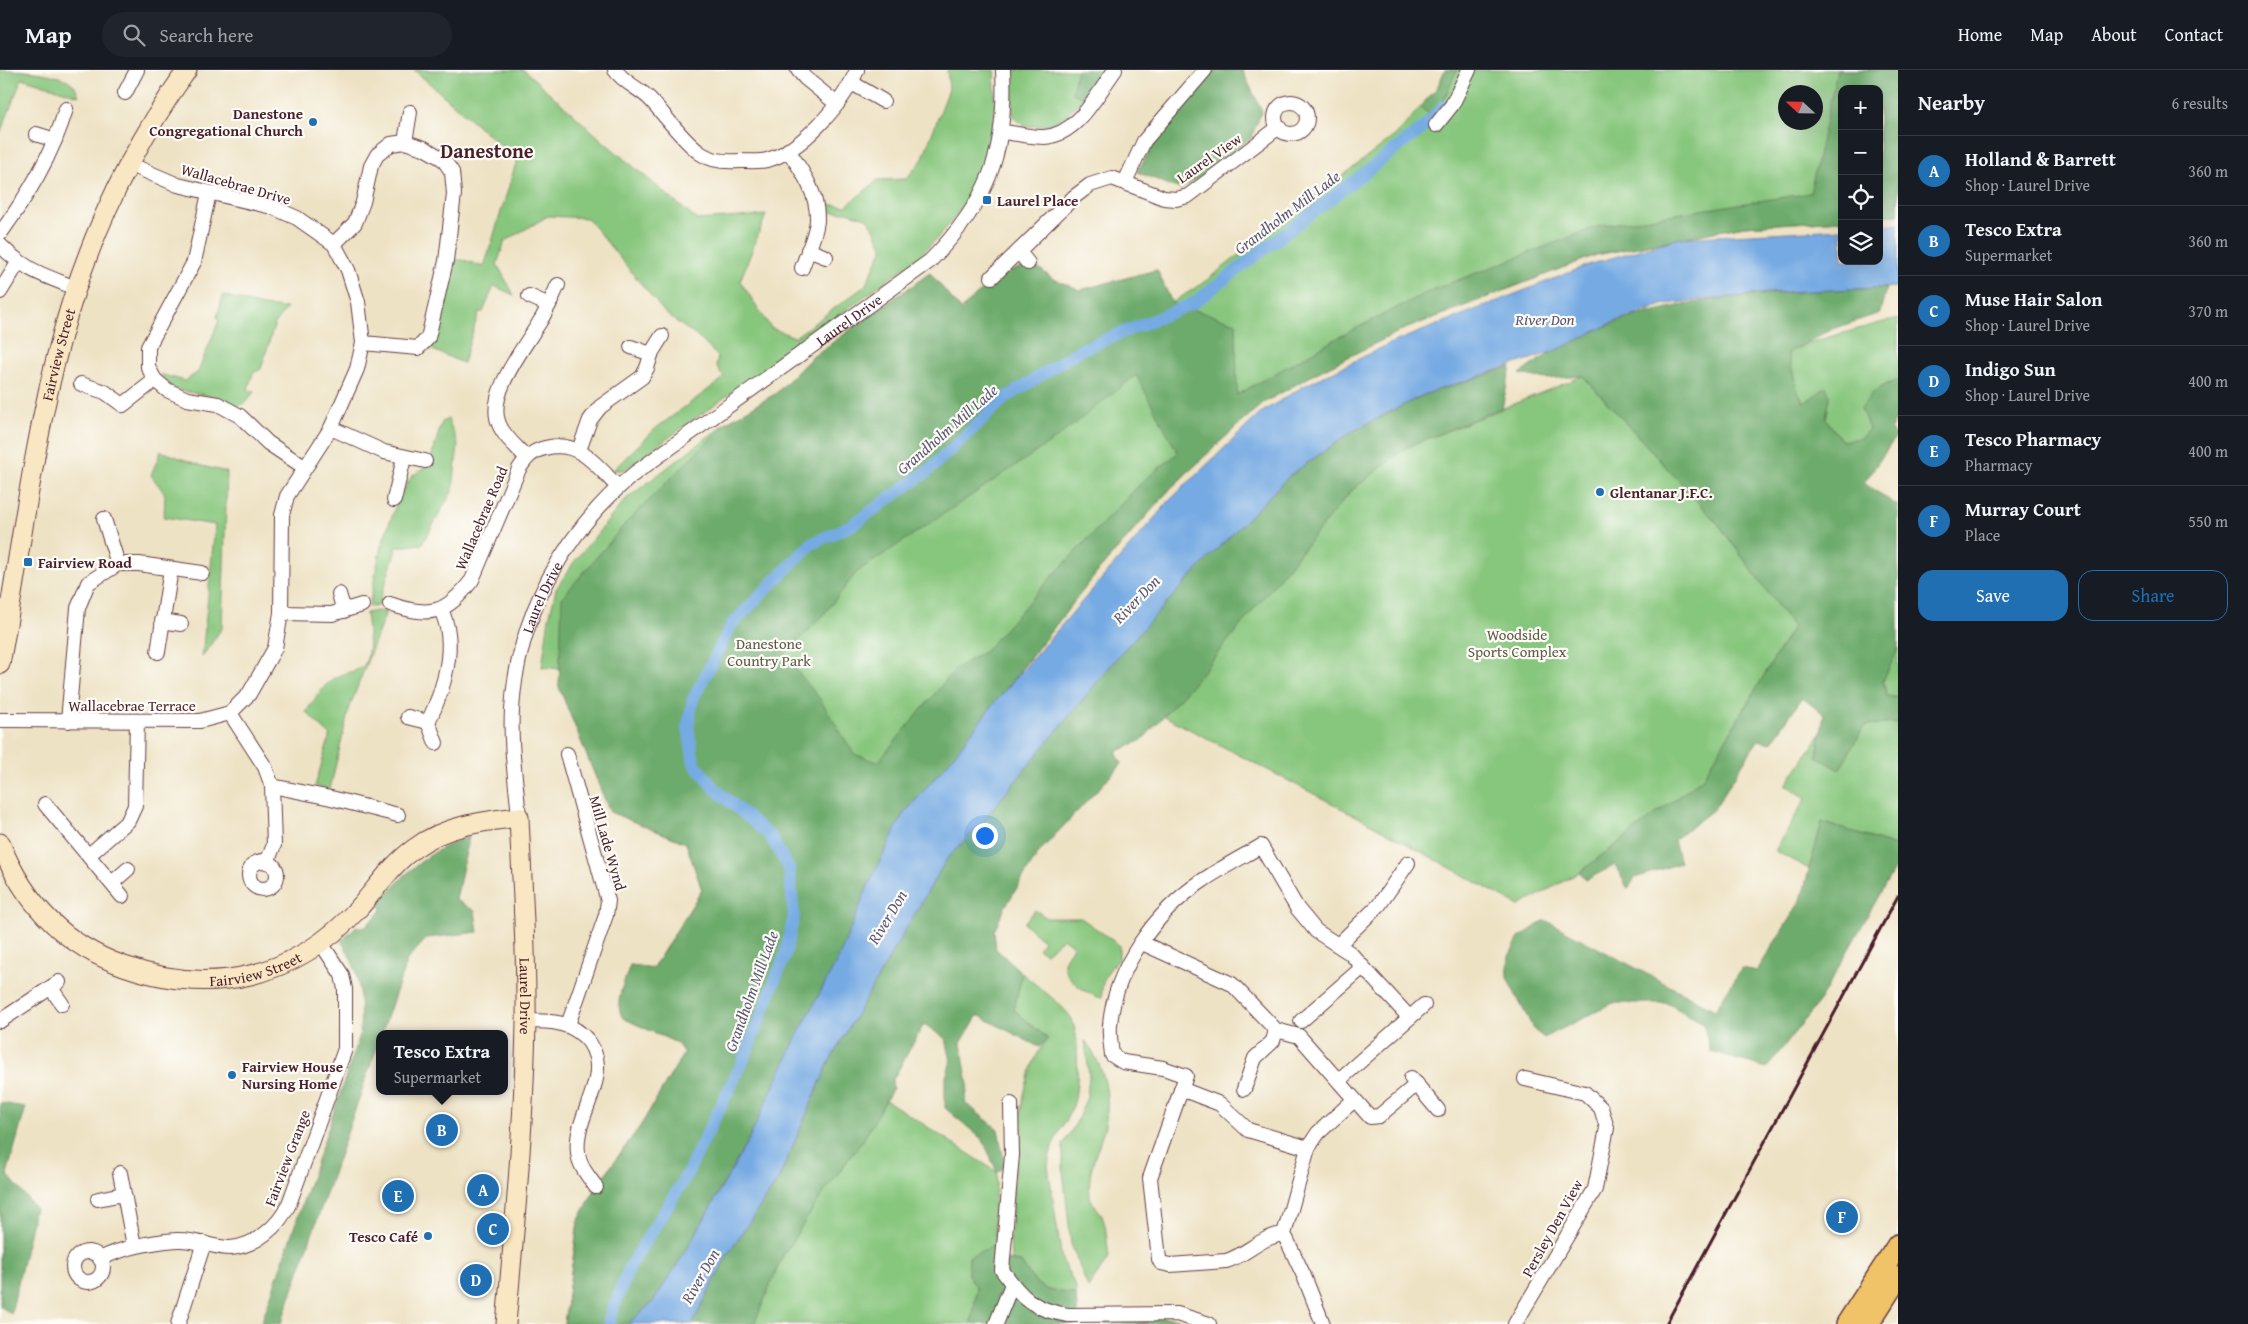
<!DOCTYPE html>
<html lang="en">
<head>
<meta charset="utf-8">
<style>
  :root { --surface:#171b24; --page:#20242c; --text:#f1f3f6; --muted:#9ea1a6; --line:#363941; --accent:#1f6fb2 }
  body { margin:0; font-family:"Gentium Book Plus",serif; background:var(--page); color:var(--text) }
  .controls { position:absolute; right:15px; top:15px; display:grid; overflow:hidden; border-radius:10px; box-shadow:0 5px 20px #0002 }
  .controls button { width:45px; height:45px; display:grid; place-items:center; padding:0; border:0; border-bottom:1px solid var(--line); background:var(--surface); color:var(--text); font:25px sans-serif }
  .compass { position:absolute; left:1778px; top:15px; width:45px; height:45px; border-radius:50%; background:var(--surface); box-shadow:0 5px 20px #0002; rotate:292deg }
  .you { position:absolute; left:984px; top:765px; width:18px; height:18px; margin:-12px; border:4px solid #fff; border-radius:50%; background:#1a73e8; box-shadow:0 0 0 8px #1a73e833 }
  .badge { display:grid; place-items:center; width:32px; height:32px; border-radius:50%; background:var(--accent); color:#fff; font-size:16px; font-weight:700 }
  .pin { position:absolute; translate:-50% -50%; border:2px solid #fff; box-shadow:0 1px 5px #0006 }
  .popup { position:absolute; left:376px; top:960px; width:132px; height:65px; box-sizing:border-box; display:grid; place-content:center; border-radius:10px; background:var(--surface); filter:drop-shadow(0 1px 4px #0005); font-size:16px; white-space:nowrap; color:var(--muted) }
  .popup b { font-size:19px; color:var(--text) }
  .popup::after { content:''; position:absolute; left:50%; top:100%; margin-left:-10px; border:10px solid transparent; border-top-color:var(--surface) }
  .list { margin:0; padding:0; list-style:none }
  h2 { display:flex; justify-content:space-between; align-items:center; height:65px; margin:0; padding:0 20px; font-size:21px }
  h2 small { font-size:16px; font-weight:400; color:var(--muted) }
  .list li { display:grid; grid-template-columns:32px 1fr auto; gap:15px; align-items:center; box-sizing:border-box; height:70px; padding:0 20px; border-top:1px solid var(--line) }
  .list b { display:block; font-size:19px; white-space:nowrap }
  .list p { margin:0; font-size:16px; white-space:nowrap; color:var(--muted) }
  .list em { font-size:16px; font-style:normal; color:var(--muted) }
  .actions { display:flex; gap:10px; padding:15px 20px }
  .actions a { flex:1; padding:11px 0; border:1px solid var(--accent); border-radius:15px; text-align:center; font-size:18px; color:var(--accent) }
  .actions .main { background:var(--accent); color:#fff }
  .icon { flex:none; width:28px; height:28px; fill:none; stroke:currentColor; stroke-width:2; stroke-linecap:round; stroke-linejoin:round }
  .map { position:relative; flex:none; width:1898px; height:1254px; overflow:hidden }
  header { display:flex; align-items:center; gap:30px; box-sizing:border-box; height:70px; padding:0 25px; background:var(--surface); border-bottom:1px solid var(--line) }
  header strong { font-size:24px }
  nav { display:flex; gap:28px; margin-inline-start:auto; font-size:18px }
  .search { width:350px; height:45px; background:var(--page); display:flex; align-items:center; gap:12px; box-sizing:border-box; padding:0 18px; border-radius:28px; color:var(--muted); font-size:19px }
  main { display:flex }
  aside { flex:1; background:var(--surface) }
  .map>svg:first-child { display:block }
</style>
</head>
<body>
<header>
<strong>Map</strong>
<div class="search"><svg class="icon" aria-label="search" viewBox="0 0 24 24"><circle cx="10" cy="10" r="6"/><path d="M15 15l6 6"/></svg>Search here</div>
<nav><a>Home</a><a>Map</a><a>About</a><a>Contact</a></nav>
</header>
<main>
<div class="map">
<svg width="1898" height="1254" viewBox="0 0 1898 1254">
  <rect width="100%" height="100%" fill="#fdfcf7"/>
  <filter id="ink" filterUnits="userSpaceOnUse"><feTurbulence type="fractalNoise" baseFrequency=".02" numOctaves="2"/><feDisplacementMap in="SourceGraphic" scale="10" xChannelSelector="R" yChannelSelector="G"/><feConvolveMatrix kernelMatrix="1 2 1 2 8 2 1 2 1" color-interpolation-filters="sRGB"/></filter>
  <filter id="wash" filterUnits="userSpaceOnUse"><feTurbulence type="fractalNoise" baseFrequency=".0096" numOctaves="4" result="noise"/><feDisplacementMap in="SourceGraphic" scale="20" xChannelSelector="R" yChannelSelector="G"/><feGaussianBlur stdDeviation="1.12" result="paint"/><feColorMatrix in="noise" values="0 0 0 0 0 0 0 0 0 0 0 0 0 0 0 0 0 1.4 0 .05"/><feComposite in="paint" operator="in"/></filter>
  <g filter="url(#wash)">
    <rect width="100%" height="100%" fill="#eee2c4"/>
    <g fill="#87c67d" stroke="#687254" fill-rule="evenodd">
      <path d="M0 0C18 0 60 2 74 15 76 18 78 23 79 26L22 8 0 64Z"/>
      <path d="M414 0H524L603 71 697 150 766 145 740 211 771 258 795 267 865 216 883 178 869 149 847 142H824V134L846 136 878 110 906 109 922 90 949 19 947 0H994C1000 85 977 130 918 188L624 400H613L655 359 724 308 716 295 718 287 699 268 666 244 587 148 548 146 505 171 497 194 514 225 494 216 483 242H479L463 293 428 278 449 215 454 189 467 191 484 197 517 90Z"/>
      <path d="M1011 0H1077L1073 23 1084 28C1060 50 1057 58 1023 56L1013 45Z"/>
      <path d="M1445 0H1898V144L1879 146V19H1842V150L1744 156 1596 185 1402 260 1318 302 1263 333 1237 356 1171 418 1099 500 950 690 628 1254H564L578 1152 596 1117 641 1055 684 983 677 973 623 948C613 932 625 912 630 895L653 898 702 820 686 773 610 742 559 617 560 599 542 597 549 548 556 519 574 492 625 430 727 352 775 324 811 288 930 203 961 240C981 219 1005 200 1033 194L1053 209 1080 220 1157 200 1172 233 1204 212 1397 64 1437 18ZM1786 22H1816V52H1786Z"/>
      <path d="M223 225 262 236 287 238 275 253 261 299 253 303 248 319 254 322 245 333 235 337 209 326 173 319 160 304 185 311 198 302 219 250 217 247Z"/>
      <path d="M1898 248V309L1874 321 1869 359 1861 368 1842 371 1826 349 1830 327 1805 333 1798 323 1787 283 1811 272Z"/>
      <path d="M1583 306 1719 455 1793 557 1703 708 1580 802 1519 836 1362 749 1164 646 1351 421 1407 377Z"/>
      <path d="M448 349 458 374 453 420 422 474 397 477 378 536 369 537 381 476 399 427 412 406 429 395 442 352Z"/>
      <path d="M161 381 202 396 227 402 222 558 202 587 215 455 164 447 165 424 151 405Z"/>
      <path d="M377 541 386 542 349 639 330 719 315 716 330 665 306 642C313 632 321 619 330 611 339 603 350 603 359 599 374 593 367 556 366 543Z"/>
      <path d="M1898 578V628L1887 626 1883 611Z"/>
      <path d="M1898 653V777L1822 752 1809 799 1775 781 1806 728 1786 715 1821 663 1817 686 1865 655Z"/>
      <path d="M1035 840 1047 848H1081L1119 875V889C1108 899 1100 912 1102 928 1088 926 1063 908 1064 893 1065 887 1071 881 1073 876L1063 868 1046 883 1038 879 1044 871 1024 853Z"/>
      <path d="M1022 903C1036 916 1059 931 1070 946 1080 959 1079 1021 1073 1036 1063 1057 1050 1072 1048 1096L1062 1190 1076 1217V1224C1043 1220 1039 1221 1021 1192L1011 1190 1010 1170C1014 1121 1014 1003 1048 969L1014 940Z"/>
      <path d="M1085 970C1105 999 1113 1028 1103 1063 1096 1085 1087 1103 1090 1126 1091 1133 1099 1139 1102 1146 1107 1157 1107 1175 1109 1187L1088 1218 1071 1174 1063 1100V1075L1077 1051 1087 1027 1089 1006Z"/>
      <path d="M886 1030 997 1102 994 1147 995 1175 969 1187 968 1205 977 1218 973 1246 970 1254H754L782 1187 822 1125 863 1070Z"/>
    </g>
    <g fill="#6dab6c" stroke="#5c654c" fill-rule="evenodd">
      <path d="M1077 0H1103L1084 28 1072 23Z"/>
      <path d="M1210 0H1242L1262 41 1251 68 1204 105 1180 119 1137 102 1158 68 1197 22Z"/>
      <path d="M1445 0H1457L1444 30 1430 45 1420 37 1437 18Z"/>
      <path d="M1837 0H1898V144L1879 146V19H1842V150L1744 156 1596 185 1402 260 1318 302 1263 333 1237 356 1171 418 1099 500 950 690 902 746 867 818 839 887 798 964 749 1069 686 1181 653 1232 628 1254H564L578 1152 596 1117 641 1055 684 983 677 973 623 948C613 932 625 912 630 895L653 898 702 820 686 773 610 742 559 617 562 528 625 454 727 352 775 324 811 288 930 203 961 240C981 219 1005 200 1033 194L1053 209 1080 220 1157 200 1172 233 1236 253 1237 325 1341 266 1432 220 1599 156 1810 123ZM1136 305 1178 383 1143 411 1044 515 985 581 956 598 878 692 854 684 820 629 784 585 820 549 857 502 1054 370Z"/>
      <path d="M1886 218 1880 243 1829 260 1788 283 1798 323 1804 333 1826 317 1830 326 1826 349 1842 371 1861 368 1869 359 1861 338 1874 321 1898 309V346L1890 360 1897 365 1864 413 1898 436V578L1883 611 1887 626 1898 628V653L1865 655 1839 700 1817 686 1824 644 1802 628 1771 673 1758 670 1714 739 1674 770 1680 793 1635 808 1628 819 1615 795 1586 810 1580 802 1703 708 1793 557 1719 455 1583 306 1546 309 1520 304C1620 224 1764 223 1886 218Z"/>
      <path d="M1511 297 1502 338 1407 377 1351 421 1190 617 1142 670 1116 682 1122 694 1040 781 1005 837 994 861 996 879 1022 903 1014 940 1048 969 1039 977 978 945 961 973 968 1015 965 1033 998 1059 1005 1097 997 1102 983 1070 945 1038V1010L951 991 946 969 924 954 892 1011 893 1018 863 1070 822 1125 782 1187 754 1254H692L729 1182 778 1110 829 992 946 790 981 753 1120 584 1196 501 1289 406 1351 362 1423 325Z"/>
      <path d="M1822 752 1898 777V792L1820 930 1767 998 1711 982 1703 953 1667 933H1613L1544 968 1534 960 1507 908 1509 886 1519 868 1545 850 1715 940 1742 898 1757 901 1801 830Z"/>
      <path d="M469 767 456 830 475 841 478 862 427 868 407 890 281 1254H261L360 965C361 929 362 902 341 871L356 856 364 858 382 840 379 832C405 803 430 779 469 767Z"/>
      <path d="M0 1033 26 1037 7 1104 35 1138 11 1244 0 1236Z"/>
      <path d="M995 1175 998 1189 1021 1192C1039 1221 1043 1220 1076 1224L1078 1250 1172 1248 1200 1254H970L973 1246 977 1218 968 1205 969 1187Z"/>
    </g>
    <path fill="#76aae3" stroke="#606487" d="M1898 153V217L1767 223 1665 234 1614 252 1557 280 1423 325 1351 362 1289 406 1196 501 1120 584 981 753 946 790 829 992 778 1110 729 1182 692 1254H628L653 1232 686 1181 749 1069 798 964 839 887 867 818 902 746 950 690 995 632 1170 430 1262 342 1302 317 1389 274 1591 194 1680 168 1842 159V191H1879V156Z"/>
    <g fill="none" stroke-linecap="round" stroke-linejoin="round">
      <path stroke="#76aae3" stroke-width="12" d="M611 1254 609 1249 630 1196 685 1108 744 989 785 885 794 846 789 798 770 766 715 719 694 693 688 657 693 629 732 554 811 474 852 455 928 401 1004 329 1080 280 1194 233 1422 59 1444 36"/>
    </g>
  </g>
  <g filter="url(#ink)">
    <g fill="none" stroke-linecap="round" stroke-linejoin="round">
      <g stroke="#633c42" stroke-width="16">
        <g id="street">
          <path d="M615 0C624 13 639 18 650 29 665 45 682 70 700 83 711 91 727 92 740 91 749 91 759 92 767 90 802 81 844 32 857 0"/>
          <path d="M798 0 805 8 837 34"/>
          <path d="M852 13 883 31"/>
          <path d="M125 23 137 0"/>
          <circle cx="1291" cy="48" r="16"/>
          <path d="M1436 55 1452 35 1469 0"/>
          <path d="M1002 62C1015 63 1031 67 1044 67 1078 65 1097 24 1115 0"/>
          <path d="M36 64 55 70"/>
          <path d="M405 72 410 42"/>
          <path d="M788 80C802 101 818 123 817 150 816 165 807 183 802 198"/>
          <path d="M1125 112 1144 71 1205 0"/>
          <path d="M209 123 194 192 148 277V297L155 310 167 320 187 329 218 334 240 346 268 373 304 397"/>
          <path d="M0 164C28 125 52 86 66 39"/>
          <path d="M334 174 355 153 363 132 371 96 377 85 391 74 405 72 424 78 443 89 452 102 454 124 446 191 428 268 418 278 363 273"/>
          <path d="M0 175C26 201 43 205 76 218"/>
          <path d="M808 180 826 187"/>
          <path d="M1019 182 1028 193"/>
          <path d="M992 207 1074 127 1090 115 1112 108 1164 128 1176 129 1188 126 1279 57"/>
          <path d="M0 222 18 193"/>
          <path d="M529 226 549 235"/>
          <path d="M631 277 651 284"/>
          <path d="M81 314 105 322 123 335 155 310"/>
          <path d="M331 358 384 382 425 391"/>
          <path d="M579 380 590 350 600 337 642 307 647 298 652 282 662 266"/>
          <path d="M526 387C517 377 504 367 499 354 486 325 524 278 539 253 547 241 552 228 558 215"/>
          <path d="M394 430 404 388"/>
          <path d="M104 449 118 494"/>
          <path d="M339 524 344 541"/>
          <path d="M390 534C430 548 446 544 472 510L519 399C526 388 532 381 545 378 579 369 597 396 618 417"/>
          <path d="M281 543 332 544 362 535"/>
          <path d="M162 551 181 554"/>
          <path d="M158 582 171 499"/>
          <path d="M230 643 265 697 272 716 274 775 267 792"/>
          <path d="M408 647 428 652"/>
          <path d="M0 650 200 651 230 643 249 624 275 578 281 543 282 445 287 426 331 358 357 299 363 273 358 232 348 200 334 174 297 148 272 137 178 115 129 94"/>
          <path d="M68 651 78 538 88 513 118 494H139L202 503"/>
          <path d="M436 673 428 652C444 620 458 574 441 540"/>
          <path d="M567 684 608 831 606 845 568 955"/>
          <path d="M272 716 331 728 398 745"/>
          <path d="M45 734 122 826"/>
          <path id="s1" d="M519 747C516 712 510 676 512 640 517 548 564 461 635 403L930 191C988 132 1007 83 1003 0"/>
          <path d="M89 785 128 751 135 736 137 651"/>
          <circle cx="263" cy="805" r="14"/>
          <path d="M112 813 128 799"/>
          <path d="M1142 873 1232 914 1276 960 1299 966 1370 1047 1379 1046 1417 1014"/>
          <path d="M1339 874 1379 835 1408 793"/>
          <path d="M51 918 62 934"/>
          <path d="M0 951 59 912"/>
          <path d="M526 951C550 951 573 951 589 972 614 1008 573 1044 578 1083 579 1096 589 1107 596 1117"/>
          <path d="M1301 951 1363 897"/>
          <path d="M1411 1008 1438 1040"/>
          <path d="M1339 1010 1424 935"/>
          <path d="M1181 1019 1220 1034 1248 1060 1308 1078"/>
          <path d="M1244 1019 1255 988 1273 971 1276 960"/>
          <path d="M1011 1034 1012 1085 1002 1200C1021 1227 1033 1240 1068 1245L1177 1244 1209 1254"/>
          <path d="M120 1103 134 1176"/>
          <path d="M98 1129 123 1124"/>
          <path d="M1284 1164C1261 1166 1247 1185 1226 1191L1170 1195 1161 1193 1159 1189 1150 1108 1186 1006 1163 998 1123 992 1112 985C1111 975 1109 964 1110 955 1115 897 1156 842 1202 811 1221 798 1242 787 1261 776L1297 838 1316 861 1350 883 1409 947"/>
          <circle cx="88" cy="1197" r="15"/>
          <path d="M100 1189C124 1177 151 1172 177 1170 195 1169 213 1178 230 1178 256 1176 279 1156 289 1134L345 979V919L342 905 321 873"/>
          <path d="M178 1254 204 1173"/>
          <path d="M996 1254 1012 1214"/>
          <path d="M1323 1254 1304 1206 1284 1164 1308 1078 1318 1063 1354 1030"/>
          <path d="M1515 1254 1595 1119 1607 1058 1601 1038 1585 1023 1525 1009"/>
        </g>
      </g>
      <g stroke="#633c42" stroke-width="21">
        <g id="secondary">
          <path id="s2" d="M0 594C20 487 32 378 60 273 85 176 129 82 187 0"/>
          <path id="s3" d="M0 773C24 832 63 875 124 896 212 927 295 908 358 839 377 818 392 794 415 778 444 756 483 751 519 747 522 815 527 883 526 952 524 1053 515 1153 506 1254"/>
        </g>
      </g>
      <g stroke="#633c42" stroke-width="24">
        <g id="primary">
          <path d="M1847 1254 1898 1175"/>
          <path d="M1868 1254 1898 1207"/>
        </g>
      </g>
      <use href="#street" stroke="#fff" stroke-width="14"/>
      <use href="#secondary" stroke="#f9e7c3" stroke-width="19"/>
      <use href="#primary" stroke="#f0c369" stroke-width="21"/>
      <path stroke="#4a1f2b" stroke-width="3" d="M1666 1254 1898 826"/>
    </g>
  </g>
  <g fill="#1f6fb2" stroke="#fdfcf7" stroke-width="2">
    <circle cx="313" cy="52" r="5"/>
    <rect x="982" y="125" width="10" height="10" rx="2.5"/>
    <circle cx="1600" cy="422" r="5"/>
    <rect x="23" y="487" width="10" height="10" rx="2.5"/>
    <circle cx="232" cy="1005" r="5"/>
    <circle cx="428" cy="1166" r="5"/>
  </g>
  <g text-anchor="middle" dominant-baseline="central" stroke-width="4.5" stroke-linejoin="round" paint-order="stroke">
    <g font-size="15" font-weight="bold" fill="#4a1f2b" stroke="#fdfcf7" text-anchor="start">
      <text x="303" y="43" text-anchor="end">Danestone<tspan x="303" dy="17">Congregational Church</tspan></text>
      <text x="997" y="130">Laurel Place</text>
      <text x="1610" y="422">Glentanar J.F.C.</text>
      <text x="38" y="492">Fairview Road</text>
      <text x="242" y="996">Fairview House<tspan x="242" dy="17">Nursing Home</tspan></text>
      <text x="418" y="1166" text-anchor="end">Tesco Café</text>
    </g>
    <g font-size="15" fill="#4a1f2b" stroke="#fdfcf7">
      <text transform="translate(1209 88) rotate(-35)">Laurel View</text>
      <text transform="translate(236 114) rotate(16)">Wallacebrae Drive</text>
      <text stroke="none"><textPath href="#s1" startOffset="645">Laurel Drive</textPath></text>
      <text stroke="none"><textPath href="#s2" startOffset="315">Fairview Street</textPath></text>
      <text transform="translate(481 448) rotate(-67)">Wallacebrae Road</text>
      <text stroke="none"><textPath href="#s1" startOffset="225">Laurel Drive</textPath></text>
      <text x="132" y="635">Wallacebrae Terrace</text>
      <text transform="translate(608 773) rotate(74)">Mill Lade Wynd</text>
      <text stroke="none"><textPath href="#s3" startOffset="315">Fairview Street</textPath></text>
      <text stroke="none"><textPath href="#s3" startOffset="810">Laurel Drive</textPath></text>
      <text transform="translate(287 1088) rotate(-69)">Fairview Grange</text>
      <text transform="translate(1552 1158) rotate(-61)">Persley Den View</text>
    </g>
    <g font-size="15" fill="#5f5948" stroke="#fdfcf7">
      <text x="1517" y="564">Woodside<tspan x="1517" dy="17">Sports Complex</tspan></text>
      <text x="769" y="573">Danestone<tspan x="769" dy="17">Country Park</tspan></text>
    </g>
    <g font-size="16" font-style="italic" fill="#5c5775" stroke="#fdfcf7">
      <text transform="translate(1287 142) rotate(-37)">Grandholm Mill Lade</text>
      <text x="1545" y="249">River Don</text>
      <text transform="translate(947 359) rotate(-41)">Grandholm Mill Lade</text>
      <text transform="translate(1136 529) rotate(-46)">River Don</text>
      <text transform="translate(887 847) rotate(-59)">River Don</text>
      <text transform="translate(751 921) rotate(-70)">Grandholm Mill Lade</text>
      <text transform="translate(700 1206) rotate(-60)">River Don</text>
    </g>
    <g font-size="20" font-weight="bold" fill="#4a1f2b" stroke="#fdfcf7">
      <text x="487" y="80">Danestone</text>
    </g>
  </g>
</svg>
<div class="controls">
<button>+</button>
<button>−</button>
<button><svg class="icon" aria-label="locate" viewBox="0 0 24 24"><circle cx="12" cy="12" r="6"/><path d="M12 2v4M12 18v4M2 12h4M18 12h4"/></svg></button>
<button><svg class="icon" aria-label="layers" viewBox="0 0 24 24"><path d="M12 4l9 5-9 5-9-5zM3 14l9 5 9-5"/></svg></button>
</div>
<svg class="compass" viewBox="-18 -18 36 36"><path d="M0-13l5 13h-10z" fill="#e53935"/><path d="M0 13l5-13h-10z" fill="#9ea1a6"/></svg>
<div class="you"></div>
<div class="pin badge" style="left:483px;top:1120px">A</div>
<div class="pin badge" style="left:442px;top:1060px">B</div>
<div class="popup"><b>Tesco Extra</b>Supermarket</div>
<div class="pin badge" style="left:493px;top:1159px">C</div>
<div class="pin badge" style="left:476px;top:1210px">D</div>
<div class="pin badge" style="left:398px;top:1126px">E</div>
<div class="pin badge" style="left:1842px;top:1147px">F</div>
</div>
<aside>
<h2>Nearby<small>6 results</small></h2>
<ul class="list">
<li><span class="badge">A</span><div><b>Holland &amp; Barrett</b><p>Shop · Laurel Drive</p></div><em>360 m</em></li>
<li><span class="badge">B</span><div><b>Tesco Extra</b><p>Supermarket</p></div><em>360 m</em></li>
<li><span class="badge">C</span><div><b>Muse Hair Salon</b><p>Shop · Laurel Drive</p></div><em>370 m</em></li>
<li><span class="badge">D</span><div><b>Indigo Sun</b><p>Shop · Laurel Drive</p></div><em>400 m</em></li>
<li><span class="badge">E</span><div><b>Tesco Pharmacy</b><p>Pharmacy</p></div><em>400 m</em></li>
<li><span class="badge">F</span><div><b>Murray Court</b><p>Place</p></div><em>550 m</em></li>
</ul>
<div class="actions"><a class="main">Save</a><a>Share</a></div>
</aside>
</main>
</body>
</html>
